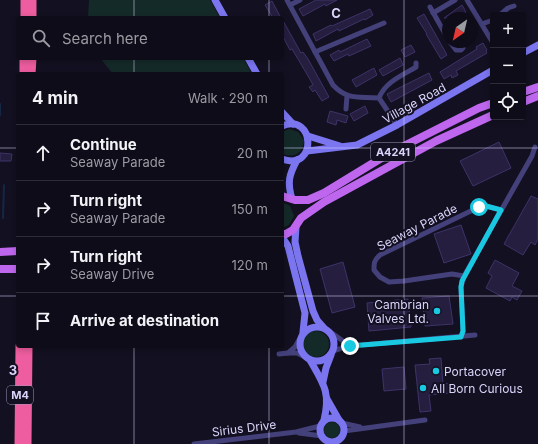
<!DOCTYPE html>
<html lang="en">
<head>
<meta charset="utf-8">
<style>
  :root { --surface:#0e0c19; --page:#1c1a26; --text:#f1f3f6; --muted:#9b9ba2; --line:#2e2c38 }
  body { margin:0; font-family:Inter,sans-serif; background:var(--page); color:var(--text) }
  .controls { position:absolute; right:12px; top:12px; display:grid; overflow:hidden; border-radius:4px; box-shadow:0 2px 6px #0003 }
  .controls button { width:36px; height:36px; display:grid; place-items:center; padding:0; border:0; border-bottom:1px solid var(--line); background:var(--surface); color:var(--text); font:20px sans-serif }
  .compass { position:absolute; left:442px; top:12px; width:36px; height:36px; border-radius:50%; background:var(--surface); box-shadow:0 2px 6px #0003; rotate:214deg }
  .stop { position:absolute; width:12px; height:12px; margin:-9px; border:3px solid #19c9e1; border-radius:50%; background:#fff }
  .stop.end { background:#19c9e1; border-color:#fff; box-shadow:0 1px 4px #0008 }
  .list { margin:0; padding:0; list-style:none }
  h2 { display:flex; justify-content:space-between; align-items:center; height:52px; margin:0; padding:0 16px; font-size:17px }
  h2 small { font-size:13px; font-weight:400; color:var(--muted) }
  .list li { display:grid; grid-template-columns:26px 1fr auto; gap:12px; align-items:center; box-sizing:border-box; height:56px; padding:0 16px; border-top:1px solid var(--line) }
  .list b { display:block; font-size:15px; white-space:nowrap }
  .list p { margin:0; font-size:13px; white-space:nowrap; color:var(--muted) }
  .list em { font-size:13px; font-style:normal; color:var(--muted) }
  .icon { flex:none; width:22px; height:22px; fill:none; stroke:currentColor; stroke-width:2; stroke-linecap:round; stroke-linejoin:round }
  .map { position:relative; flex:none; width:538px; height:444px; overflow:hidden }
  .search { position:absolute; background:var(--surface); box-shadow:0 2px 6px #0003; left:16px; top:16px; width:268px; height:44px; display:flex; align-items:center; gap:10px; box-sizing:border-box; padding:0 14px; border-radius:4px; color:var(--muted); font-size:15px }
  .panel { position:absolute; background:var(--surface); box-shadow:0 2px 6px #0003; left:16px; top:72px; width:268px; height:276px; border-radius:4px }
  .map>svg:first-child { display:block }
</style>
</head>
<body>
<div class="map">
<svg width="538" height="444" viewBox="0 0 538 444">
  <rect width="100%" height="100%" fill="#131021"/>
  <g fill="#142a29">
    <path d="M89 0H210L220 18H88Z"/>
    <path d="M100 58H243L252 74H113Z"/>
    <path d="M289 129 298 132 304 140C304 152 293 160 282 153V132Z"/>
    <path d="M282 202 290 206 294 216 289 225 282 228Z"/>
    <circle cx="316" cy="344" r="13"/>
    <circle cx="332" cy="430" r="8"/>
  </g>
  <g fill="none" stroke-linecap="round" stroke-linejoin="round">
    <g stroke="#152745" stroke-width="2">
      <path d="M0 104V115"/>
      <path d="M3 218 4 185"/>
    </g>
  </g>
  <g fill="#251e3f" stroke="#3e3369">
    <path d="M316 0H337L326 6 325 4 303 16 299 9Z"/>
    <path d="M272 1 281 18H273L265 5Z"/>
    <path d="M462 5 466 12 456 18H444Z"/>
    <path d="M370 9 373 15 365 20 364 19 339 31 338 29 316 41 313 34 331 25 332 26Z"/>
    <path d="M424 14 447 55 441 59 426 34H427L417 18Z"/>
    <path d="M282 19 301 53 303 52 308 59 329 97 322 101 315 90 313 92 309 87 313 85 311 81 292 49 290 50 282 35Z"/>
    <path d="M367 39 371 46 349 56 348 54 334 61 330 55 339 50 340 52Z"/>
    <path d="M483 43 487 50 486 51 487 53 456 71 458 75 452 78 451 75 444 79 440 72 477 49 476 47Z"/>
    <path d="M411 45 415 52 405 57 401 50Z"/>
    <path d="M400 58 403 65 383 76 379 70Z"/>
    <path d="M374 68 377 75 356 87 352 80Z"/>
    <path d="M429 73 432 80 391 102 387 94Z"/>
    <path d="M365 106 368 113 354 121 350 114Z"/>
    <path d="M330 111 348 116 346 123 337 120 336 125 327 122Z"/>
    <path d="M499 142 511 168 473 186 460 161Z"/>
    <path d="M0 153 12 154 11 161H0Z"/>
    <path d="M531 196 538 199V239L535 245 531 242 523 255 504 244Z"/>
    <path d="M461 225 471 254 444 263 434 234Z"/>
    <path d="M495 260 519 273 512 286 522 291 517 300 512 297 510 301 486 288 492 276 488 273Z"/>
    <path d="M343 262 355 307 332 313 320 269Z"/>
    <path d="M449 296 453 324 425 326 422 298Z"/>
    <path d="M408 299 411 327 369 331 367 303Z"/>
    <path d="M441 358 443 384 451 383 452 393 429 395 431 411 420 412 415 365 430 364 429 359Z"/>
    <path d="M404 367 406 389 384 391 382 369Z"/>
  </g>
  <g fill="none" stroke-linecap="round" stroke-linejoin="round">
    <g stroke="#43407a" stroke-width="5">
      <path d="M287 0 333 85C348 101 359 96 379 98L397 125"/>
      <path d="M467 0 493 43"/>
      <path d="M290 5 300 0"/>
      <path d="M430 7 448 39"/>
      <path d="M433 13 455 0"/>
      <path d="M500 15 508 8 514 6"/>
      <path d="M482 24 493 20"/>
      <path d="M450 42 456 50H461L463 48 459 42"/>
      <path d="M315 52 384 23"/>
      <path d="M379 98C385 82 403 75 416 67V63"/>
      <path d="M346 109 347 96"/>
      <path d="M464 276 452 274 404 281 389 282 380 277 374 270C374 263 374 260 380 255L479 207 486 206 501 210"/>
      <path d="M329 331 350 346 332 351"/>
      <path d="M461 337 463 331 461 287 464 276 532 156 535 147"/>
      <path d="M300 338 295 347 288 353H297L305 357"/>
      <path d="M350 346 475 335"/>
      <path d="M279 354 288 353"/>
      <path d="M342 423 360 427"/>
      <path d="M344 431 425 420"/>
      <path d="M299 433 322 436"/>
      <path d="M194 444 296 432 320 426"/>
    </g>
    <g stroke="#7b76f0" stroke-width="7">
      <path d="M215 0 225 18"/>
      <path d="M523 53 538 45"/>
      <path d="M248 58 257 74"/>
      <path d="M282 112 293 124"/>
      <path d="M282 126C315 112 318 172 282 159"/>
      <path d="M308 136 340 146"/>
      <path d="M307 151 357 145 397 125 493 70"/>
      <path d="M292 199C287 182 289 175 297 160"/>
      <path d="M296 227 295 242 298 256 313 311 317 320 324 328"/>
      <path d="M282 237 288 246 305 313 303 332"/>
      <circle cx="317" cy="344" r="17"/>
      <path d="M310 360C323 383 331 392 324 420"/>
      <path d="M323 382 326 368 331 355"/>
      <path d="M327 399 339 420"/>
      <circle cx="332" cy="430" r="12"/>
    </g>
    <g stroke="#be67ee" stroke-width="8">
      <path d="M523 92 538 87"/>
      <path d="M523 102 538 96"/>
      <path d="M282 196 295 200H308L324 193 388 154 479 108 493 103"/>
      <path d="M282 234H286L293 230 301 218 324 202 436 141 493 115"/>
      <path d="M0 252 18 251"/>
      <path d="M0 269H18"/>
    </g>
    <g stroke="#ed5d9f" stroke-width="9">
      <path d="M25 18V0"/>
      <path d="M32 18V0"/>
      <path d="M24 74V58"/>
      <path d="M31 74 32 58"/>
      <path d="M19 444 20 346"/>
      <path d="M27 444 28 346"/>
    </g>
  </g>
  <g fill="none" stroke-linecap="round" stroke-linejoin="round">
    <path stroke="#19c9e1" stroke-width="5" d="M350 346 461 337 463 331 461 287 462 281 501 210 486 206 479 207"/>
  </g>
  <path fill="none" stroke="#d9d4fa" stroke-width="1" stroke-opacity="0.55" d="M134 0V18M269 0V18M404 0V444M134 58V74M269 58V74M0 148H18M282 148H538M0 296H18M282 296H538M134 346V444M269 346V444"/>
  <g fill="#19c9e1" stroke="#131021" stroke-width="1.5">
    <circle cx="437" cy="311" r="4"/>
    <circle cx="436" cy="371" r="4"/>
    <circle cx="423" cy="388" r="4"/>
  </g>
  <g text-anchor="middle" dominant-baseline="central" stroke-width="4" stroke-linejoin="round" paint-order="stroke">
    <g fill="#131021" stroke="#9e99b9" stroke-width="1">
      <rect x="371" y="143" width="44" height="18" rx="3"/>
      <rect x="7" y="386" width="26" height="18" rx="3"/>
    </g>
    <g font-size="11" font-weight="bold" fill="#d9d4fa">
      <text x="393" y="152">A4241</text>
      <text x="20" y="395">M4</text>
    </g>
    <g font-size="12" fill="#d9d4fa" stroke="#131021">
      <text transform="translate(414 103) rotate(-29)">Village Road</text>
      <text transform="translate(417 227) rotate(-27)">Seaway Parade</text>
      <text transform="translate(244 428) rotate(-7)">Sirius Drive</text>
    </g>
    <g font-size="12" fill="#d9d4fa" stroke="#131021" text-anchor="start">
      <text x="429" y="304" text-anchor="end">Cambrian<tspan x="429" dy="14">Valves Ltd.</tspan></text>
      <text x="444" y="371">Portacover</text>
      <text x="431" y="388">All Born Curious</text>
    </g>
  </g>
  <g font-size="13" text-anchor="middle" font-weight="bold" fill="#d9d4fa" stroke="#131021" stroke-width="4" stroke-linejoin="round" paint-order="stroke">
    <text x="336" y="18">C</text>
    <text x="13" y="375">3</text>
  </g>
</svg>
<div class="controls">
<button>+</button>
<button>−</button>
<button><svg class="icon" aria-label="locate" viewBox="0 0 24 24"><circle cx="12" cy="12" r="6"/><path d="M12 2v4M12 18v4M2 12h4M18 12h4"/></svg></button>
</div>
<svg class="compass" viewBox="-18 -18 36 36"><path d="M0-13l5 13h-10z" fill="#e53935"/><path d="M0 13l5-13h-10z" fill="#9b9ba2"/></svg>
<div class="stop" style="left:479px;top:207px"></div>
<div class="stop end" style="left:350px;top:346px"></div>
<div class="search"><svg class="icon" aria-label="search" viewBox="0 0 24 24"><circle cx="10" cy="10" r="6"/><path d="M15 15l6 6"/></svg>Search here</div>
<section class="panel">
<h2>4 min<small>Walk · 290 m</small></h2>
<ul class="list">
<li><svg class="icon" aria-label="ahead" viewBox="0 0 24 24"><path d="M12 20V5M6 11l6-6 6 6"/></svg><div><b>Continue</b><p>Seaway Parade</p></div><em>20 m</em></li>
<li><svg class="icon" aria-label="right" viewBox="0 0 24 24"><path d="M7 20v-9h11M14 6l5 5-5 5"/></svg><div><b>Turn right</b><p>Seaway Parade</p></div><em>150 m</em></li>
<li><svg class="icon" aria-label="right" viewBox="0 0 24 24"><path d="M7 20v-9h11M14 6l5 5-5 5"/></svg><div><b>Turn right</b><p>Seaway Drive</p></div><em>120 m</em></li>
<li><svg class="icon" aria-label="arrive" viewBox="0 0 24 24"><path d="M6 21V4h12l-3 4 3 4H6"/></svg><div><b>Arrive at destination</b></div></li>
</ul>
</section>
</div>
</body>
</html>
